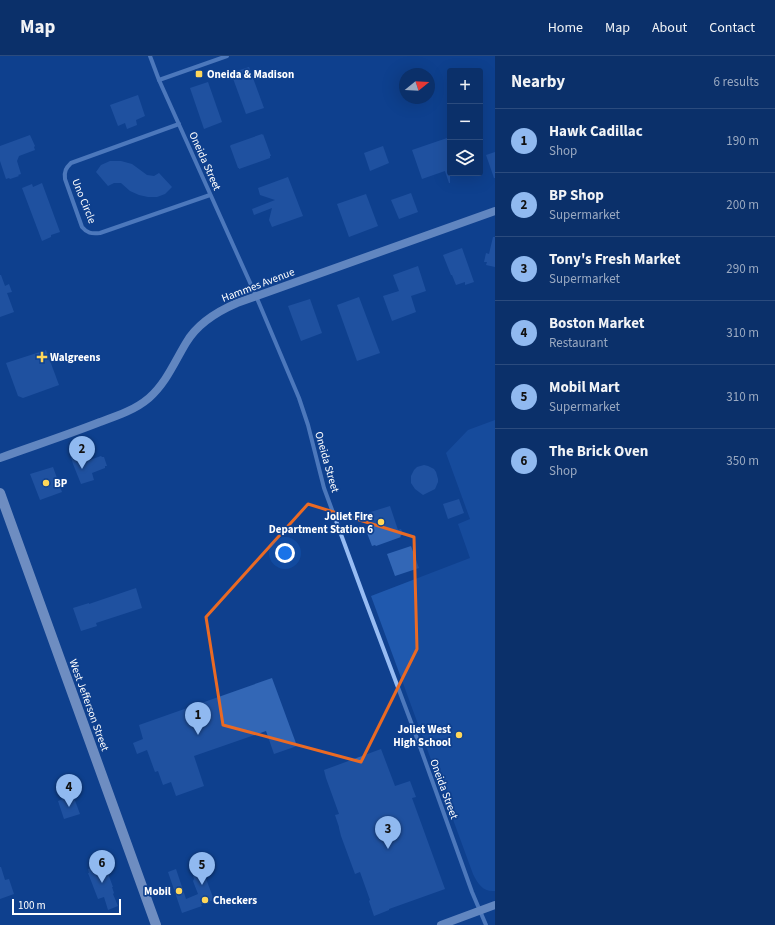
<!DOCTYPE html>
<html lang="en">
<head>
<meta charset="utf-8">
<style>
  :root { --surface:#0b306a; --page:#143870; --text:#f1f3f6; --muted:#9aa9c1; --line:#2b4b7e; --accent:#90b9f0 }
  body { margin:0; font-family:"Source Sans 3",sans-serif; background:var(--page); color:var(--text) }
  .controls { position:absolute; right:12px; top:12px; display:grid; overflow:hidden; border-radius:4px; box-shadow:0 4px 16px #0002 }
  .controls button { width:36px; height:36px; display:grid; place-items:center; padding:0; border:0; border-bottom:1px solid var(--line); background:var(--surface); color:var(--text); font:20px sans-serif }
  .compass { position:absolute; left:399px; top:12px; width:36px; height:36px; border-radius:50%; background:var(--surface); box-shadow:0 4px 16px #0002; rotate:72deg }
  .scale { position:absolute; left:12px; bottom:10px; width:109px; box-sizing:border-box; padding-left:4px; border:2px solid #fff; border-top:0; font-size:11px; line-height:14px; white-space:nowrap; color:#fff; -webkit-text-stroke:3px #0f408e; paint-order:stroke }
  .you { position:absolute; left:285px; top:497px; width:14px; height:14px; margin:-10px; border:3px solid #fff; border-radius:50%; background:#1a73e8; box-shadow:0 0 0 6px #1a73e833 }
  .badge { display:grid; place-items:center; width:26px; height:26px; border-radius:50%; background:var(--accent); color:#111; font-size:13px; font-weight:700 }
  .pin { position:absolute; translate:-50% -33px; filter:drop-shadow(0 1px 2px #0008) }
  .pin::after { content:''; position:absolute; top:21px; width:14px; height:12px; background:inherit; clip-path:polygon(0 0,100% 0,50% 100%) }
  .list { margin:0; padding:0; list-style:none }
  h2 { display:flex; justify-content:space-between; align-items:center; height:52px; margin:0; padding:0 16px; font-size:17px }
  h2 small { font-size:13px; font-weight:400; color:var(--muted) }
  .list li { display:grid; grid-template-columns:26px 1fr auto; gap:12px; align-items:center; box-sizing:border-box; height:64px; padding:0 16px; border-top:1px solid var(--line) }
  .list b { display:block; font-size:15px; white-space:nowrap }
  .list p { margin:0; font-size:13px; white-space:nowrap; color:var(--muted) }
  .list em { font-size:13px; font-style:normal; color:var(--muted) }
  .icon { flex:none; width:22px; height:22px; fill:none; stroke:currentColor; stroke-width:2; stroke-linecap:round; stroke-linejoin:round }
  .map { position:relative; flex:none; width:495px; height:869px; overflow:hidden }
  header { display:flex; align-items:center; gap:24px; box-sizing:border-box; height:56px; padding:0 20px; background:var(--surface); border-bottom:1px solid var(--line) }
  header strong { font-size:19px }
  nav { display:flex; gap:22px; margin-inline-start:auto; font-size:14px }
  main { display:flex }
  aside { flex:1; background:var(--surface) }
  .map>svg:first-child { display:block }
</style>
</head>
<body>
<header>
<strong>Map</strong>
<nav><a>Home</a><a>Map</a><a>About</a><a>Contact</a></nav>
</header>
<main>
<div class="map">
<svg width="495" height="869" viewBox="0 0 495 869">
  <rect width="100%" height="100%" fill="#0f408e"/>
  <path fill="#2059ae" d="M495 364V835C483 836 478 828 473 818L371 540 470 502 458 468 470 463 446 397 468 374Z"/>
  <g fill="#3367b6">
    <path d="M249 11 264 52 246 58 231 17Z"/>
    <path d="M208 26 222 66 204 73 190 32Z"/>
    <path d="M138 39 145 60 136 64 137 69 127 73 125 67 118 70 110 49Z"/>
    <path d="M262 78V79L263 78 271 100H270V102L239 113V112H238L230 90 231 89Z"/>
    <path d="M30 79 35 90 34 91 35 94 19 100 17 105 21 118 18 119 19 120 10 123 9 122 6 123 0 105V90Z"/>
    <path d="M450 81V127H449L445 115 422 123 412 94Z"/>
    <path d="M383 90 389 107 370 115 364 97Z"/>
    <path d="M495 96V122H494L486 99Z"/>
    <path d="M110 105H121L132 108 147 119 154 120 159 117 172 131 165 138 157 141H148L139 139 130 135 121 127H114L108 130 96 116 101 109Z"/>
    <path d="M288 121 303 160 272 171 269 164 272 152 254 159 252 153 275 144 260 139 258 132Z"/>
    <path d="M42 127 60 176 51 179V181L42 185 22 132 32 128 33 131Z"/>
    <path d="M411 137 418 156 399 163 391 144Z"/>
    <path d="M366 138 378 170 349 181 337 148Z"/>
    <path d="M493 181H495V211L486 209 487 206H484L486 197 489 198Z"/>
    <path d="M462 192 474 226 465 229V226L456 229 452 219H451L443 199Z"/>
    <path d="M418 210 426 235 411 240 416 256 392 265 383 240 399 235 393 219Z"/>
    <path d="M0 219H1L5 230 9 228 12 236 7 237 14 256 0 261Z"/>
    <path d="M359 241 380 297 357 305 337 249Z"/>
    <path d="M310 243 322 277 301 285 288 250Z"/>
    <path d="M46 294 59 329 23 342 18 340 6 307Z"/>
    <path d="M84 394 87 405 101 400 102 401H104L107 410H105V412L92 417 94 424 81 428 73 408 70 398Z"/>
    <path d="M424 409 428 410 434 413 436 416 438 423V426L435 433 423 439 415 433 411 427V420L414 414 417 411Z"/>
    <path d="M53 411 62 436 40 444 30 418Z"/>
    <path d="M459 443 464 457 448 463 443 448Z"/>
    <path d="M390 450 398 474 401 473 403 478 400 480 401 481 376 490 375 489 372 490 367 477 371 475 364 458Z"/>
    <path d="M411 490 419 512 395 520 387 498Z"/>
    <path d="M136 532 142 552 96 567 97 570 81 575 73 552 89 547V548Z"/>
    <path d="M272 622 297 690 274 698 266 675 194 700 204 730 176 740 171 726 163 729 158 715 155 716 147 694 137 698 133 687 143 683 139 669Z"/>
    <path d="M381 693 395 730 410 725 416 741 412 742 445 833 389 853V854L374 860 369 845 370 844 360 816 355 818 341 780 339 772V771L335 759 339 758 326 722 324 714Z"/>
    <path d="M73 739 80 758 64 763 58 745Z"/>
    <path d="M101 808V809L104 808 105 812H106L113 831H112L114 837 113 838 118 850 108 854 104 841 98 843 88 817H89L88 813Z"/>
    <path d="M0 811H1L5 824 9 823 14 838 0 843Z"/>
    <path d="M202 812 214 844 201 848 202 850 182 857 168 816 176 813 186 843 198 838 193 825 194 823 192 816Z"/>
  </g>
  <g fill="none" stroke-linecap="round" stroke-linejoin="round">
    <g stroke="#97bcf3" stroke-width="4">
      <path d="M150 0 159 24 256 240 299 342 308 369 324 432 364 541 414 674 472 836 486 869"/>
      <path d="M159 24 227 0"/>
      <path d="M179 68 71 107C66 112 64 115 65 123L82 171C87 177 91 178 100 177L210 139"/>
    </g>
    <g stroke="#c6dbfd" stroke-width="8">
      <path d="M0 402C33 390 67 379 100 366 117 360 135 354 149 342 166 327 174 307 186 287 197 268 216 256 237 247L495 155"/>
      <path d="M441 869 495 849"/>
    </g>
    <path stroke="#e3ecff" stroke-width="10" d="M0 437 156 869"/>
  </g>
  <path d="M0 0H495V869H0ZM308 448 414 481 417 593 361 706 223 669 206 561Z" fill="#0f408e" fill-opacity=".55" fill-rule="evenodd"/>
  <path fill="none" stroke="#ea6a24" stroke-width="3" stroke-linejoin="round" d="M308 448 414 481 417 593 361 706 223 669 206 561Z"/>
  <g fill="#ffd759" stroke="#0f408e" stroke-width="1.5">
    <rect x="195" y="14" width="8" height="8" rx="2"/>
    <path d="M40 295h4v4h4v4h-4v4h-4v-4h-4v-4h4z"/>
    <circle cx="46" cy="427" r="4"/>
    <circle cx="381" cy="466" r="4"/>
    <circle cx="459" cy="679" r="4"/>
    <circle cx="179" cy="835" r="4"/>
    <circle cx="205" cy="844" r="4"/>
  </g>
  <g text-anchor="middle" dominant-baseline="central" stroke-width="3.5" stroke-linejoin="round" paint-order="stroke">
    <g font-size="11" font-weight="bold" fill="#fff" stroke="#0f408e" text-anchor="start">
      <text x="207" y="18">Oneida &amp; Madison</text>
      <text x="50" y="301">Walgreens</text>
      <text x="54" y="427">BP</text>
      <text x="373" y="460" text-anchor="end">Joliet Fire<tspan x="373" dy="13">Department Station 6</tspan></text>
      <text x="451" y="673" text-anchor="end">Joliet West<tspan x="451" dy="13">High School</tspan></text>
      <text x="171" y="835" text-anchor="end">Mobil</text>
      <text x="213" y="844">Checkers</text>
    </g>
    <g font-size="11" fill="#fff" stroke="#0f408e">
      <text transform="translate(205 105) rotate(66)">Oneida Street</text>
      <text transform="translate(84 145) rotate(68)">Uno Circle</text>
      <text transform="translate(258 229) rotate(-21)">Hammes Avenue</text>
      <text transform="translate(327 406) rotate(74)">Oneida Street</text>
      <text transform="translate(89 649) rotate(70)">West Jefferson Street</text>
      <text transform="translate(444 733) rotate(70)">Oneida Street</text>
    </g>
  </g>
</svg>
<div class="controls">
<button>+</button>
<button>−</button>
<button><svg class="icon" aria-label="layers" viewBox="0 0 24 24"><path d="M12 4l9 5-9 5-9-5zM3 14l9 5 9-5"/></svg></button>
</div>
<svg class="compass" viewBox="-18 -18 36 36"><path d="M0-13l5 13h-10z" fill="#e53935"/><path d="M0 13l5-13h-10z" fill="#9aa9c1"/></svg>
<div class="scale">100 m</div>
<div class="you"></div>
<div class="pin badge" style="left:198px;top:679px">1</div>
<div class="pin badge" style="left:82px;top:413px">2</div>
<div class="pin badge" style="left:388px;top:793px">3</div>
<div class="pin badge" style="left:69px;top:751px">4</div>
<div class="pin badge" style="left:202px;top:829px">5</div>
<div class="pin badge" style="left:102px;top:827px">6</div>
</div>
<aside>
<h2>Nearby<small>6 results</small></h2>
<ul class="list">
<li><span class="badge">1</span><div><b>Hawk Cadillac</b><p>Shop</p></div><em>190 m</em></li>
<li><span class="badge">2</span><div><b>BP Shop</b><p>Supermarket</p></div><em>200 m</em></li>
<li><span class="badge">3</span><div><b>Tony's Fresh Market</b><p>Supermarket</p></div><em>290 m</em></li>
<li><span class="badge">4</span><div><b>Boston Market</b><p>Restaurant</p></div><em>310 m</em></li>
<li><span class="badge">5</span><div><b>Mobil Mart</b><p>Supermarket</p></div><em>310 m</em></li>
<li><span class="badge">6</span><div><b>The Brick Oven</b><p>Shop</p></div><em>350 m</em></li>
</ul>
</aside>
</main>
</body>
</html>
